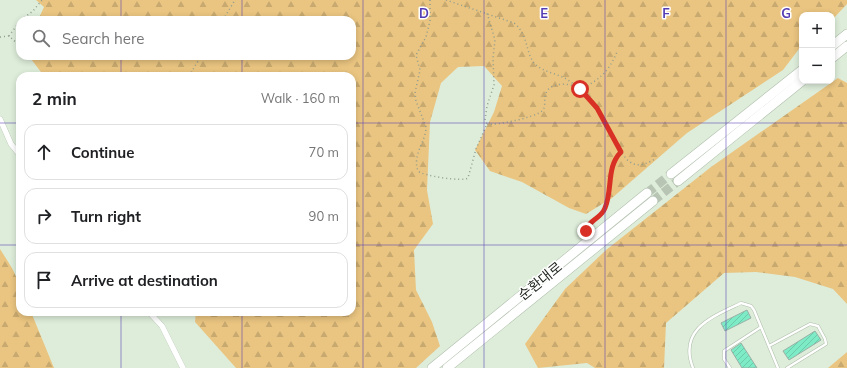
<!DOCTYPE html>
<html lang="en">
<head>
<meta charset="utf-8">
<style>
  :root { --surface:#fff; --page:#f6f6f6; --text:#202124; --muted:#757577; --line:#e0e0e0 }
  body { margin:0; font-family:Mulish,"Noto Sans KR",sans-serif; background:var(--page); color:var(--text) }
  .controls { position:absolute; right:12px; top:12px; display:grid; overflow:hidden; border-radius:8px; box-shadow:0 2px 6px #0003 }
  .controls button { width:36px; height:36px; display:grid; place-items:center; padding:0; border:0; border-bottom:1px solid var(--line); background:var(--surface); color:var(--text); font:20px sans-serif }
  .stop { position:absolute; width:12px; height:12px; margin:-9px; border:3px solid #d93025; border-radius:50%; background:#fff }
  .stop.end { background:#d93025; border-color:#fff; box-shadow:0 1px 4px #0008 }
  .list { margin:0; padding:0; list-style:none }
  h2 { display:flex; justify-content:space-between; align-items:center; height:52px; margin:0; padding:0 16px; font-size:17px }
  h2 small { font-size:13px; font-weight:400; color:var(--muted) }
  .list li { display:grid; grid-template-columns:26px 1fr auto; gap:12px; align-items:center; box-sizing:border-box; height:56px; margin:0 8px 8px; padding:0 8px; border:1px solid var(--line); border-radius:12px }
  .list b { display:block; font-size:15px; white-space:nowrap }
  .list em { font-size:13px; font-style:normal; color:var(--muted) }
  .icon { flex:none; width:22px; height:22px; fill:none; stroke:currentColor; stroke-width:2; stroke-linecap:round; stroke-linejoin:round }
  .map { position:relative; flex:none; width:847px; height:368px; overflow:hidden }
  .search { position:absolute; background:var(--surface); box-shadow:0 2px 6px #0003; left:16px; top:16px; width:340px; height:44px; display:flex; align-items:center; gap:10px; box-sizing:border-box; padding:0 14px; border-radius:12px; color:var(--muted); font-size:15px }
  .panel { position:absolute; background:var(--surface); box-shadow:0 2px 6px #0003; left:16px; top:72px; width:340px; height:244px; border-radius:12px }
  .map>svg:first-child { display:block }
</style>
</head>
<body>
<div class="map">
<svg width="847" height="368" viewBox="0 0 847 368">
  <defs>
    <pattern id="forest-firs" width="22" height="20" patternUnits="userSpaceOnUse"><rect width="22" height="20" fill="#eac581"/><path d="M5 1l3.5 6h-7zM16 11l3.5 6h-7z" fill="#c8a96f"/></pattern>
    <pattern id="building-hatch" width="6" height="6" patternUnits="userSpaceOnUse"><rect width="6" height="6" fill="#7debc5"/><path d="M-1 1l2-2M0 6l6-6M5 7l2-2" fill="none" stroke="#6cc9a9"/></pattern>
  </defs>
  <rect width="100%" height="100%" fill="#deedda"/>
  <g fill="url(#forest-firs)">
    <path d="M36 0H847V4L832 20V15H802V45L783 70 687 133 612 198 586 214 569 208 522 182 490 171 475 150 494 112 502 86 484 66 458 67 441 83 430 122 427 190 433 224 414 250 416 290 432 322 440 346 416 368H236L195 322 196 312H352V76H44L31 59V56H352V20H38L44 7Z"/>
    <path d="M838 78 847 83V304L833 289 795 277 756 272 724 273 666 323 664 368H595L587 363 538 368 525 344 565 289 606 250 711 167Z"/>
    <path d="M0 249C18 277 20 279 20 312H31L54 368H0Z"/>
    <path d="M847 352V368H828Z"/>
  </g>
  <g fill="url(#building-hatch)" stroke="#98b0a7">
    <path d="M747 310 751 318 725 331 721 323Z"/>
    <path d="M815 331 821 340 789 360 783 351Z"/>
    <path d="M741 343 757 368H742L731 350Z"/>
  </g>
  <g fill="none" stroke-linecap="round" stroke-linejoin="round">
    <g stroke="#b8c5b4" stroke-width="9" stroke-dasharray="9 4.5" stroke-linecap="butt">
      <path d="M647 193 671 174"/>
      <path d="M653 201 678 181"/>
    </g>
    <g stroke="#b0bfac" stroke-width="3.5">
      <g id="lane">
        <path d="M769 346 810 324 818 326 825 339 826 344 787 368"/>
        <path d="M693 368C678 329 712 317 741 303L751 306 754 310 778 368"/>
        <path d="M730 368 724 359V351L761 327"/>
      </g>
    </g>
    <g stroke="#b0bfac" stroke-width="6">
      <g id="street">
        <path d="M0 119 11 144 20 155"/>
        <path d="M149 312 162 326 183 368"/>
      </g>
    </g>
    <g stroke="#b0bfac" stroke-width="10">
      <g id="primary">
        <path d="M832 46 847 34"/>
        <path d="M832 58 847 46"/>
        <path d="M671 174 802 70"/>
        <path d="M678 181 802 81"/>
        <path d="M432 368 647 193"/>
        <path d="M447 368 653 201"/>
      </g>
    </g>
    <g stroke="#919c8e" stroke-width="1.5" stroke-dasharray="1 3" stroke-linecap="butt">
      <path d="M430 0V21L426 37 416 55 420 70 415 93 416 101 426 127C426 142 412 154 418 171 423 176 463 182 468 178L476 149 487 124 485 120 487 106 494 85 493 58 495 40 487 13"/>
      <path d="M446 0 514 23C529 35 525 53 535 64 547 75 564 73 575 86"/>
      <path d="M21 20 33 11 42 0"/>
      <path d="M223 20 235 0"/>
      <path d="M9 36 20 21"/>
      <path d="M0 37 9 36 20 46"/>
      <path d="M189 76 201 56"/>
      <path d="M580 89C599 81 609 71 617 52"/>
      <path d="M487 124C495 126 536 117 542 111 547 106 543 99 546 93 551 81 572 83 581 89 600 103 607 129 619 148 622 152 625 159 630 162 638 168 648 163 655 159"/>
      <path d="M586 232C588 219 601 219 605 208 613 189 606 168 621 152"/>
    </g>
    <use href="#lane" stroke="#fff" stroke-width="2.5"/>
    <use href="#street" stroke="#fff" stroke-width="5.5"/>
    <use href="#primary" stroke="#fff" stroke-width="9"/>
  </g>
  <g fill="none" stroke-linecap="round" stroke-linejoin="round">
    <path stroke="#d93025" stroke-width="5" d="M580 89 597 108 621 152C606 167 613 189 605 208 601 219 589 219 586 231"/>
  </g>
  <path fill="none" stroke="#543cb4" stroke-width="1" stroke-opacity="0.55" d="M121 0V20M242 0V20M363 0V368M484 0V368M605 0V368M726 0V368M121 56V76M242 56V76M0 123H20M352 123H847M0 245H20M352 245H847M121 312V368M242 312V368"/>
  <g text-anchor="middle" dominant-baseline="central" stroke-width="3" stroke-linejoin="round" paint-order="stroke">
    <g font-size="14" fill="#1e241d" stroke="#fff">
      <text transform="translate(540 281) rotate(-39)">순환대로</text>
    </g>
  </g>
  <g font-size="13" text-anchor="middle" font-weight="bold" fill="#543cb4" stroke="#fff" stroke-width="3" stroke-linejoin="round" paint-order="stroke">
    <text x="424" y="18">D</text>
    <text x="544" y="18">E</text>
    <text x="666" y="18">F</text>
    <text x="786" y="18">G</text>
  </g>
</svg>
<div class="controls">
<button>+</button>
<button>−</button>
</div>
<div class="stop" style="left:580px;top:89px"></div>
<div class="stop end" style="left:586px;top:231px"></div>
<div class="search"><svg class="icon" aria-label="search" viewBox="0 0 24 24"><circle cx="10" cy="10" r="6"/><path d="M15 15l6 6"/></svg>Search here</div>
<section class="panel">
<h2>2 min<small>Walk · 160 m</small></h2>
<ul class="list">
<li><svg class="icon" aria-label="ahead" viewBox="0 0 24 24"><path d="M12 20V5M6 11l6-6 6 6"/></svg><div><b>Continue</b></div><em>70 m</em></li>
<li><svg class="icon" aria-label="right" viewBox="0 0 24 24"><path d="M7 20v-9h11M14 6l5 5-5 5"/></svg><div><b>Turn right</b></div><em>90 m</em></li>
<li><svg class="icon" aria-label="arrive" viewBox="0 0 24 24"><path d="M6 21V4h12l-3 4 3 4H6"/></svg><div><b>Arrive at destination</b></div></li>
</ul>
</section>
</div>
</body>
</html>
